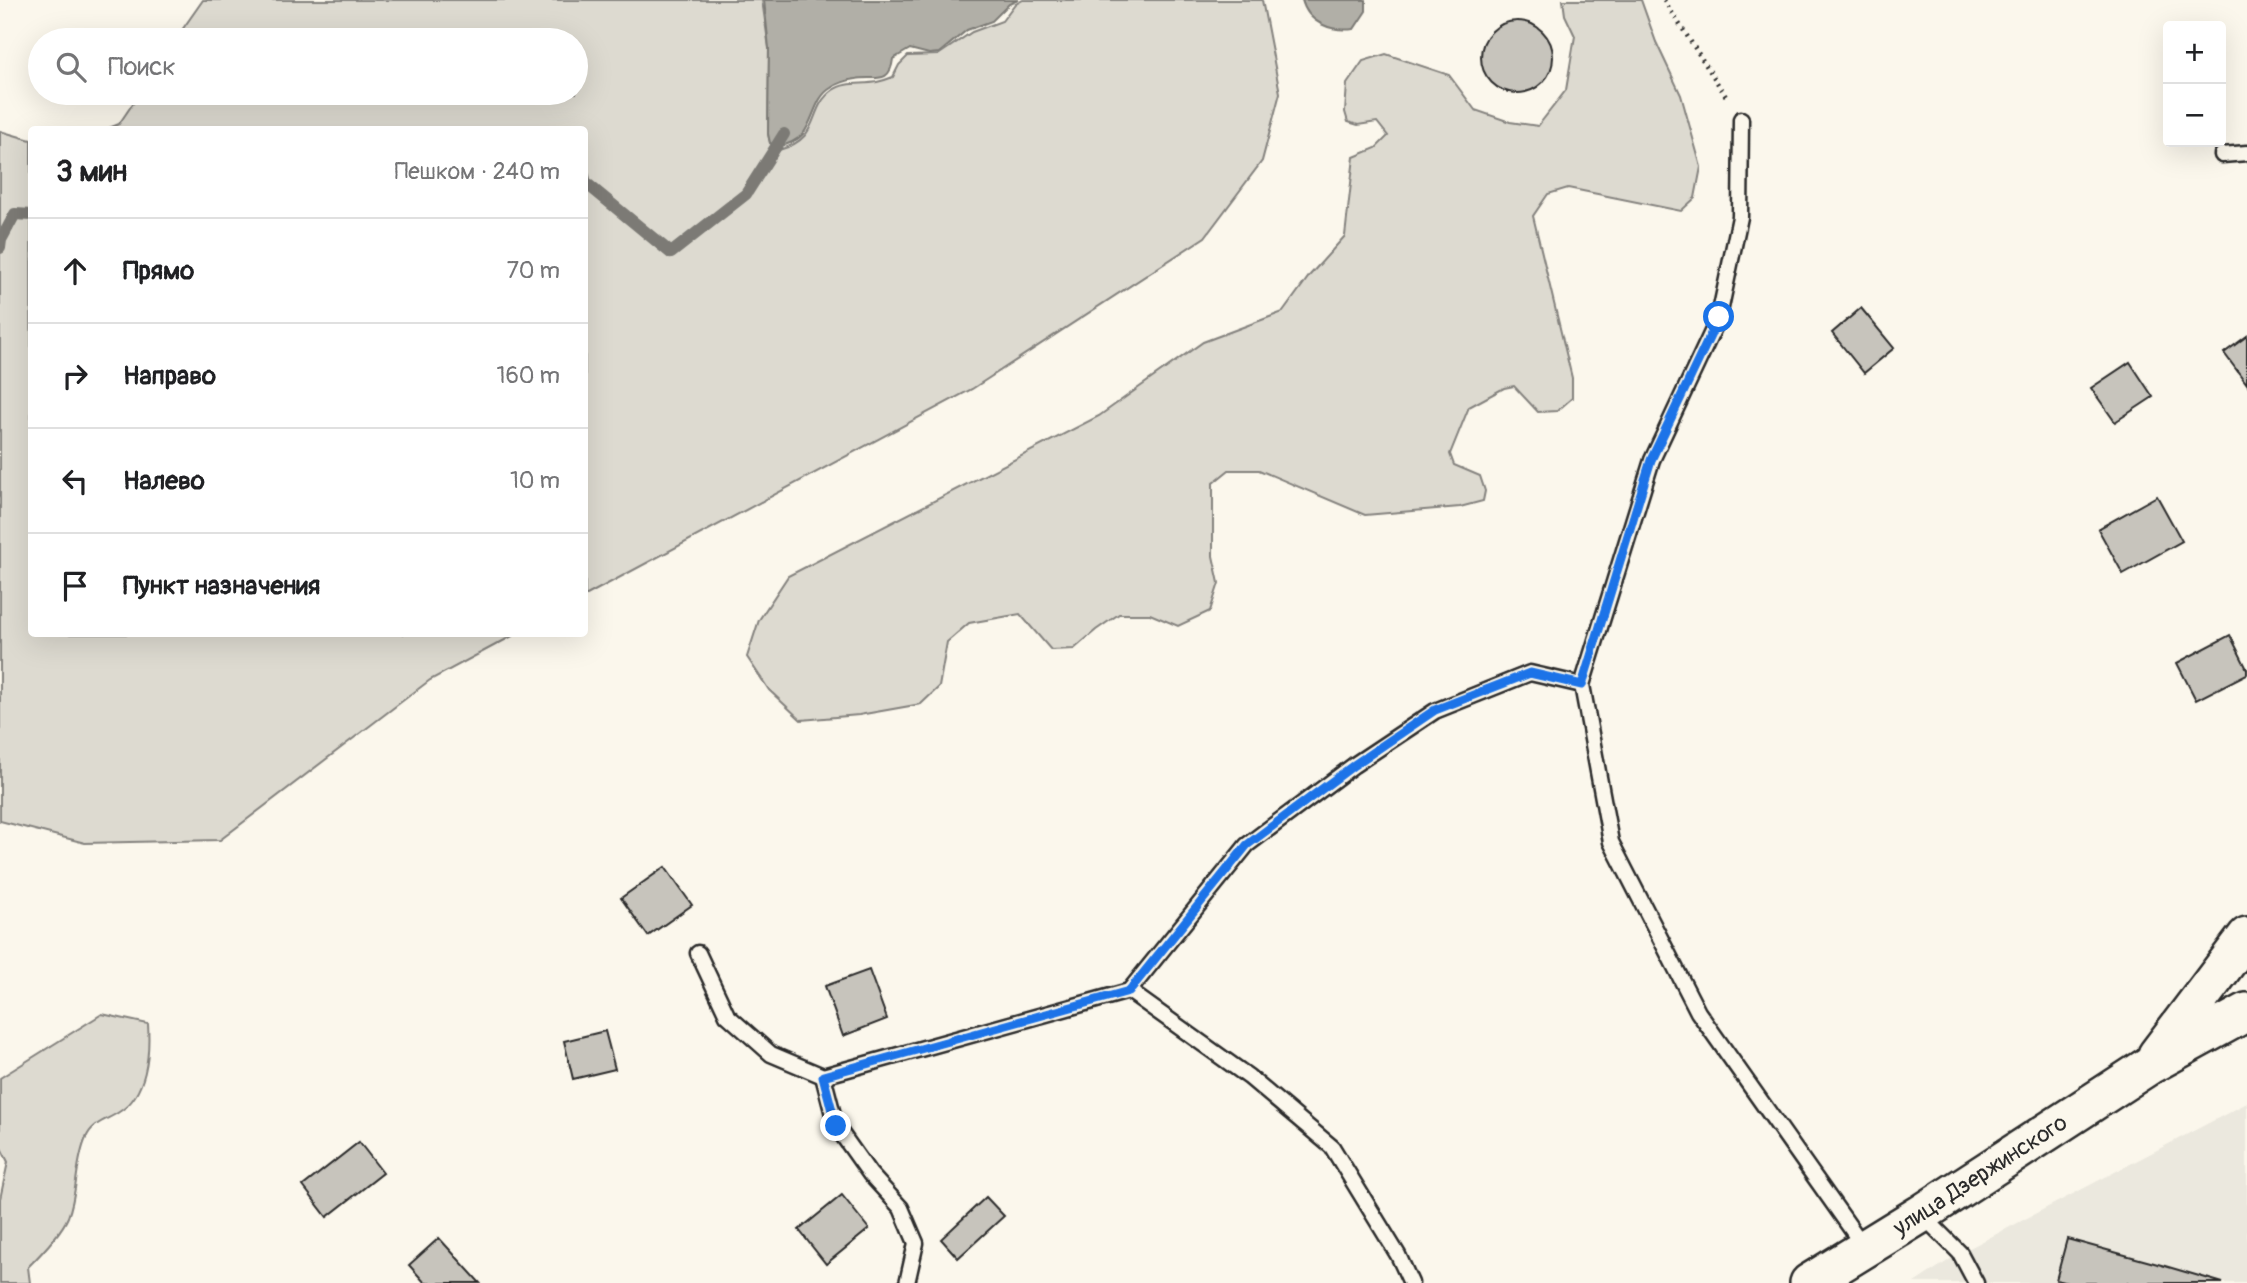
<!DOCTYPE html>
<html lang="ru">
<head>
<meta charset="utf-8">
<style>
  :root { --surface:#fff; --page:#f6f6f6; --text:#202124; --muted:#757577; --line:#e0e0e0 }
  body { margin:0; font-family:Pangolin,sans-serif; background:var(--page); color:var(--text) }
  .controls { position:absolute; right:21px; top:21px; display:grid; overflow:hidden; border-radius:7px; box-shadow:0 7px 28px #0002 }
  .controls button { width:63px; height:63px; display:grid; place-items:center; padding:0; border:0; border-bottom:2px solid var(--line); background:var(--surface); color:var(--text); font:35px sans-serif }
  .stop { position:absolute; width:21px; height:21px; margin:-16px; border:5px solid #1a73e8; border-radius:50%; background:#fff }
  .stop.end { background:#1a73e8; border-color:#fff; box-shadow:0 2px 7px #0008 }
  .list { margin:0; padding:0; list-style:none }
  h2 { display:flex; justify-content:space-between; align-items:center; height:91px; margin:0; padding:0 28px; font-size:30px }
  h2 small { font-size:23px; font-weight:400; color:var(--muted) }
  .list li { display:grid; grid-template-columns:46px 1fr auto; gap:21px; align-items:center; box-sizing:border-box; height:105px; padding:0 28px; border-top:2px solid var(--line) }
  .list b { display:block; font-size:26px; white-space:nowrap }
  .list em { font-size:23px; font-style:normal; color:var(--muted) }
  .icon { flex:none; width:38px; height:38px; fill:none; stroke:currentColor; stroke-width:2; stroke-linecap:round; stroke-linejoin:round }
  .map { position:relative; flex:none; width:2247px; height:1283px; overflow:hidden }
  .search { position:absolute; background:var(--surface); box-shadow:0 7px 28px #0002; left:28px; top:28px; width:560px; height:77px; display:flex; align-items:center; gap:18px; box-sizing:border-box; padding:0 24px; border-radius:38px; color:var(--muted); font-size:26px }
  .panel { position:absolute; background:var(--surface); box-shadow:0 7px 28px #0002; left:28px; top:126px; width:560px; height:511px; border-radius:7px }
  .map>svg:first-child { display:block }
</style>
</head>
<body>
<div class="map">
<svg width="2247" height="1283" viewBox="0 0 2247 1283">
  <rect width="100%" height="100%" fill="#fbf7ec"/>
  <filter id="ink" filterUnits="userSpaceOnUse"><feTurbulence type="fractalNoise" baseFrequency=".0143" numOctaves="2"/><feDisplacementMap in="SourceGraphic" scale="14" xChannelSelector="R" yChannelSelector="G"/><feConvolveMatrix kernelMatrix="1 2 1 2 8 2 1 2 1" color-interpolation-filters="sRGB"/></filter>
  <g filter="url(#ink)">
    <path fill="#ebe8de" d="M2247 1103V1283H1914L1960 1253Z"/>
    <g fill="#dddad0" stroke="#84827e" stroke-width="2">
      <path d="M203 0H762L769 48 768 134 770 143 779 150C823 138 806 109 833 90 845 81 863 85 877 82 882 81 888 79 893 77L899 65 908 56 938 55 972 32 1002 21 1014 5 1023 0H1262L1280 93 1262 161 1205 237 972 389 585 596 584 130H104L119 124 140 93H576V40H175Z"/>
      <path d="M1563 0H1641L1656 42 1681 95 1701 167 1695 198 1681 211 1568 188 1548 194 1533 216 1572 378V398L1557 411 1538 412 1514 386 1504 388 1469 407 1450 454 1454 465 1480 476 1485 491 1483 501 1460 507 1365 515 1259 470H1229L1213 483V556L1219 583 1210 611 1178 626 1150 614H1119L1096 630 1074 649 1051 650 1020 614 969 623 947 642 939 687 921 704 859 715 801 720 769 690 747 657 759 620 788 576 1099 416 1203 342 1283 312 1310 275 1345 236 1354 157 1376 148 1388 136 1377 122 1358 125 1348 122 1345 112 1347 84 1363 61 1386 54 1449 75 1475 110 1510 122 1538 126 1566 90 1575 36 1565 15Z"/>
      <path d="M0 131 31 140 32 634H516L430 680 220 840 85 843 0 821Z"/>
      <path d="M102 1014 148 1024C150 1054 147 1095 119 1112 106 1121 93 1122 86 1138 75 1162 78 1192 68 1217 61 1233 40 1255 28 1267L30 1283H0V1199L8 1162 0 1146V1078Z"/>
    </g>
    <g fill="#b1afa7" stroke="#7b7a75" stroke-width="2">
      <path d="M764 0H1018L1009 4 992 21 967 30 939 53 929 54 910 49 893 59C890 86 874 75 856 79 848 80 838 83 831 88 815 97 814 120 803 134 797 141 788 144 779 147L770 143 768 134 769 48Z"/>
      <path d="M1302 0H1366V11L1354 29C1331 32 1308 23 1302 0Z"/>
    </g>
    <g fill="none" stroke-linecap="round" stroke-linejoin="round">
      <g stroke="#7b7a75" stroke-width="12">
        <path d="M584 176 586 183 671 253 746 194 784 134"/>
        <path d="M0 248 1 240 15 214 32 215"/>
      </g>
    </g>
    <g fill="#c7c4bc" stroke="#2b2b2b" stroke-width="2">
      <circle cx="1517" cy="57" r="36"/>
      <path d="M1861 308 1894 348 1864 373 1832 333Z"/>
      <path d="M2247 336V384L2224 353Z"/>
      <path d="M2130 362 2153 397 2115 422 2091 388Z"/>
      <path d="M2157 496 2182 541 2123 574 2098 529Z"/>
      <path d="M2230 635 2247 669V674L2196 700 2177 663Z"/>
      <path d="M665 867 692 905 648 936 621 898Z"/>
      <path d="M869 970 887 1019 843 1036 825 986Z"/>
      <path d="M605 1031 615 1069 573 1079 564 1041Z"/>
      <path d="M359 1142 383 1173 327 1217 303 1186Z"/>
      <path d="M842 1195 869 1229 826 1264 799 1230Z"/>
      <path d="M986 1197 1004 1216 958 1258 941 1239Z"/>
      <path d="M439 1238 480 1283H425L409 1265Z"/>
      <path d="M2067 1239 2165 1266 2223 1283H2067L2056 1280Z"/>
    </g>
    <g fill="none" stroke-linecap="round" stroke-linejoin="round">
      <g stroke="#2b2b2b" stroke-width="19">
        <g id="service">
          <path d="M1741 119 1740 217 1719 317 1652 460 1582 685 1611 842 1698 1012 1864 1247"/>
          <path d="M2222 155 2247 153"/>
          <path d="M698 953 727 1015 771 1054 823 1076 1129 991 1247 845 1354 765 1435 711 1530 673 1582 685"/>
          <path d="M1129 991 1249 1077 1332 1147 1398 1255 1411 1283"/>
          <path d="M823 1076 836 1126 870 1174 901 1208 916 1243 907 1283"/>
          <path d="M1922 1215 1960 1253 1976 1283"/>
        </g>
      </g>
      <g stroke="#2b2b2b" stroke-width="42">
        <g id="tertiary">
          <path d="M2157 1055 2247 936"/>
          <path d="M1809 1283 1921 1214 2150 1065 2247 1012"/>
        </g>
      </g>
      <path stroke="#2b2b2b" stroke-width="4.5" stroke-dasharray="2 5" stroke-linecap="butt" d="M1664 0 1727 98"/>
      <use href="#service" stroke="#fbf7ec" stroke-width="14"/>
      <use href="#tertiary" stroke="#fbf7ec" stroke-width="37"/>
    </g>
  </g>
  <g fill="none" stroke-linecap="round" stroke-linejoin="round" filter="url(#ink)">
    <path stroke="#1a73e8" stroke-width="9" d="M836 1126 823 1076 1129 991 1247 845 1354 765 1435 710 1530 673 1582 685 1651 460 1719 317"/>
  </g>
  <g text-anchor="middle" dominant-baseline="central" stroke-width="6" stroke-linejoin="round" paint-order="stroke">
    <g font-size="23" fill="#2b2b2b" stroke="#fbf7ec">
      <text transform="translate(1980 1175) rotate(-33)">улица Дзержинского</text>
    </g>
  </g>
</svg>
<div class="controls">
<button>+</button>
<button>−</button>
</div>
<div class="stop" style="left:1719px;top:317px"></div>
<div class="stop end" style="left:836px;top:1126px"></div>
<div class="search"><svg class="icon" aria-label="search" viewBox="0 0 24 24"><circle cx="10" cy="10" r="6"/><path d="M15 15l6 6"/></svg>Поиск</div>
<section class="panel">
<h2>3 мин<small>Пешком · 240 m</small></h2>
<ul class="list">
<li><svg class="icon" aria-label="ahead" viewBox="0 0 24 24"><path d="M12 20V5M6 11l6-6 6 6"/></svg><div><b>Прямо</b></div><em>70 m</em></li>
<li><svg class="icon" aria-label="right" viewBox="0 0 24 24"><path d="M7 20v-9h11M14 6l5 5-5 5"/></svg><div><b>Направо</b></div><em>160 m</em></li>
<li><svg class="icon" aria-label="left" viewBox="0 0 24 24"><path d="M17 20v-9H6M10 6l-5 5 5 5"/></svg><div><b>Налево</b></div><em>10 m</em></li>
<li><svg class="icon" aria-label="arrive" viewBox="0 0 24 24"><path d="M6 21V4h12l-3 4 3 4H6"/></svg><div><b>Пункт назначения</b></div></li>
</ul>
</section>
</div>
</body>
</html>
